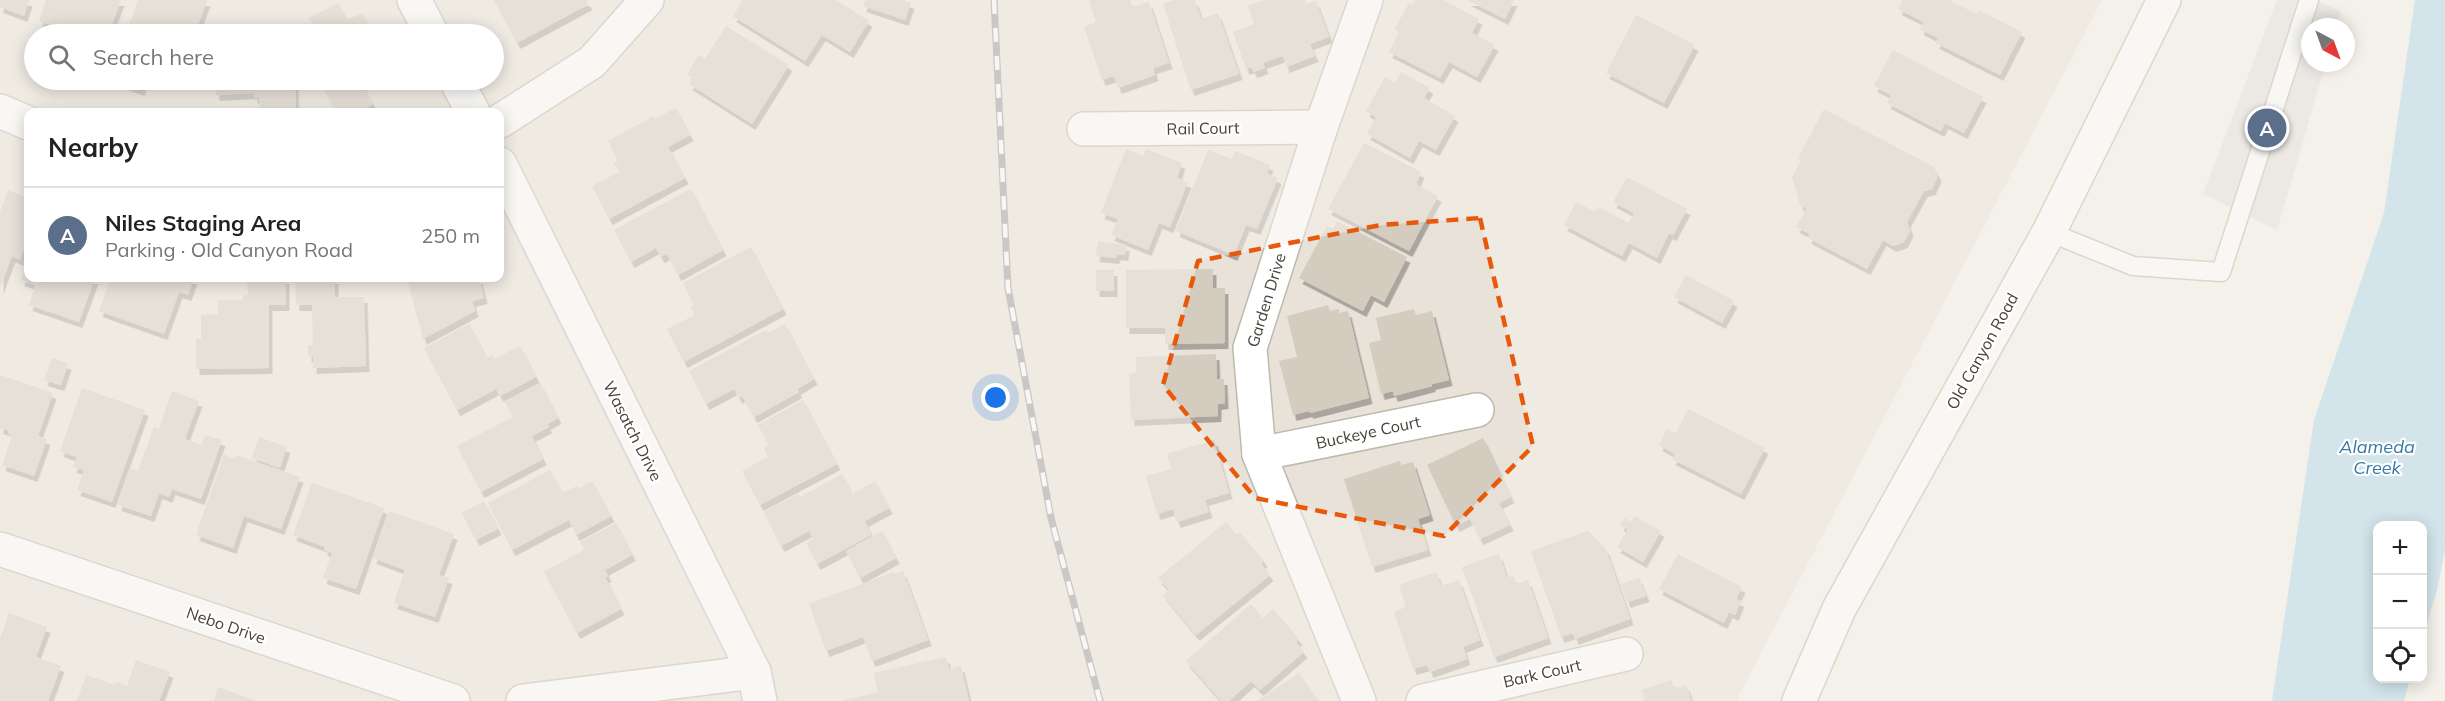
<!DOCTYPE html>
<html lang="en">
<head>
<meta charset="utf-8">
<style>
  :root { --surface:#fff; --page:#f6f6f6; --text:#222; --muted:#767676; --line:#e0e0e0; --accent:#111827 }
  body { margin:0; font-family:Mulish,sans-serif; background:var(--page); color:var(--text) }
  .controls { position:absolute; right:18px; bottom:18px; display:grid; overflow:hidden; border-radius:12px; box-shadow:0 3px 15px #0003 }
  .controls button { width:54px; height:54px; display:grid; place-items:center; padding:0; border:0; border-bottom:2px solid var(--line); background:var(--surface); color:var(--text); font:30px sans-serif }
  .compass { position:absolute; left:2301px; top:18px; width:54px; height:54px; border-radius:50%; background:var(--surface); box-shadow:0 3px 15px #0003; rotate:139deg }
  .you { position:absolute; left:996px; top:398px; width:21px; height:21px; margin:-15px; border:4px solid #fff; border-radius:50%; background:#1a73e8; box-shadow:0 0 0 9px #1a73e833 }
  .badge { display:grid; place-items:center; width:39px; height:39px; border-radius:50%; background:var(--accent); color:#fff; font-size:20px; font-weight:700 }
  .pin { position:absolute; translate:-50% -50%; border:3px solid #fff; box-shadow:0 2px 6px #0006 }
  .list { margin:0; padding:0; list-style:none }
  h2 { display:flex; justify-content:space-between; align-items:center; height:78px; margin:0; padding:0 24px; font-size:26px }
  h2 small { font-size:20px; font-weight:400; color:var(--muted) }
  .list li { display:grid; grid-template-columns:39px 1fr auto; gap:18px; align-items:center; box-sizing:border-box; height:96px; padding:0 24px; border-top:2px solid var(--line) }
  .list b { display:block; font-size:22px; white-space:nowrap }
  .list p { margin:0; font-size:20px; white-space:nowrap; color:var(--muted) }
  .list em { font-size:20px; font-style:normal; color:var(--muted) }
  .icon { flex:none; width:33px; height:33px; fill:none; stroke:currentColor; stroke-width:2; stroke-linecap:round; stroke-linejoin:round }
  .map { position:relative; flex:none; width:2445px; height:701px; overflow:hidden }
  .search { position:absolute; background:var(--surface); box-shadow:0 3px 15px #0003; left:24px; top:24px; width:480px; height:66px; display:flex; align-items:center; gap:15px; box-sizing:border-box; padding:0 21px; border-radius:33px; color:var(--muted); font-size:22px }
  .panel { position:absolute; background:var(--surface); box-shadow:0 3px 15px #0003; left:24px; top:108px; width:480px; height:174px; border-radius:12px }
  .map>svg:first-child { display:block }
</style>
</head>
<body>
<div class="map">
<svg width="2445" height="701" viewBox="0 0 2445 701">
  <defs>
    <filter id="shadow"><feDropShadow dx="3.5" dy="6" stdDeviation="0" flood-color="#0004"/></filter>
  </defs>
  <rect width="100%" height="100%" fill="#f4f1ea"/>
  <path fill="#e8e2d9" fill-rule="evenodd" d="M0 0H2102L1738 697V701H0ZM34 34H494V80H34ZM28 112H500V278H28Z"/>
  <path fill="#e3e1de" d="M2277 0H2317L2341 12 2336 27H2310V63H2326L2277 230 2203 194Z"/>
  <path fill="#abd4ed" d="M2415 0H2445V550L2437 590 2423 637 2422 526H2378V678L2410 679 2404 701H2272L2314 420 2384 213Z"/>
  <g fill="#d5ccc0" filter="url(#shadow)">
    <path d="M0 0H29L24 16 0 7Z"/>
    <path d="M46 0H121L108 34H62L63 29 39 21Z"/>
    <path d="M138 0H207L195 34H126Z"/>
    <path d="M494 0H586L589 4 517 43Z"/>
    <path d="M743 0H836L869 21 850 52 822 35 805 61 733 16Z"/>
    <path d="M865 0H903L911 3 905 20 863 6Z"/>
    <path d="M1092 0H1130L1133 7 1149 2 1169 63 1153 68 1155 75 1118 88 1114 76 1102 80 1084 27 1096 22 1089 1Z"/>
    <path d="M1174 0H1195L1201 19 1218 13 1239 74 1191 90 1163 4Z"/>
    <path d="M1264 0H1305L1306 4 1316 1 1329 37 1310 44 1315 56 1286 67 1283 56 1263 63 1265 68 1254 72 1251 67 1246 69 1233 32 1254 24 1248 6Z"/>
    <path d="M1416 0H1443L1479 19 1472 33 1495 45 1477 77 1449 62 1440 78 1389 52 1399 32 1394 30 1409 3 1413 5Z"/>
    <path d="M1467 0H1514L1505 19Z"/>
    <path d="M1903 0H1953L1952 2 1977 14 1979 10 2022 32 2000 75 1936 43 1938 38 1920 29 1924 22 1898 9Z"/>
    <path d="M338 3 347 20 362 13 374 34H318L309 18Z"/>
    <path d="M1636 15 1695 45 1664 103 1606 73Z"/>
    <path d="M726 26 789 65 752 124 689 84 693 78 687 74 699 55 705 59Z"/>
    <path d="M1893 50 1983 97 1964 133 1945 123 1941 131 1887 103 1891 95 1874 86Z"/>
    <path d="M1401 72 1430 88 1424 98 1455 116 1436 150 1419 141 1410 158 1367 134 1376 117 1366 111 1385 77 1395 83Z"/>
    <path d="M113 80H144L141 90Z"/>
    <path d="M215 80H287V84L295 83 296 112H260L259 97 254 98V93L216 95Z"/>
    <path d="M319 80H360L373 104 357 112H336Z"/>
    <path d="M676 108 690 135 668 147 685 178 609 219 592 186 619 172 614 163 618 161 608 141 654 116V119Z"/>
    <path d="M1824 109 1934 167 1938 176 1932 189 1924 191 1907 222 1910 231 1904 242 1893 246 1883 240 1867 269 1808 238 1810 234 1796 227 1807 208 1800 205 1792 177 1801 160 1798 158Z"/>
    <path d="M1364 143 1421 172 1416 184 1438 196 1409 251 1328 209Z"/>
    <path d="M1126 149 1143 156 1146 149 1182 163 1177 178 1188 182 1170 227 1159 223 1148 250 1111 235 1118 219 1101 213Z"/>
    <path d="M1208 150 1232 159 1235 151 1270 165 1267 173 1278 178 1257 229 1246 225 1234 255 1176 231Z"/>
    <path d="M1627 177 1687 209 1673 235 1669 233 1657 258 1629 243 1622 256 1564 225 1576 202 1595 212 1598 207 1629 223 1634 213 1613 202Z"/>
    <path d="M691 189 723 250 678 275 667 254 661 257 656 248 631 262 614 230Z"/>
    <path d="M8 190 28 198V237L20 260 12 256 0 288V212Z"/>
    <path d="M1337 221 1407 257 1384 302 1371 295 1363 311 1299 278 1327 226 1333 229Z"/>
    <path d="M1098 241 1126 245 1125 255 1117 254 1116 258 1096 256Z"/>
    <path d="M751 247 783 309 684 362 667 329 695 315 690 307 694 305 683 283Z"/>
    <path d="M28 259V278H95L79 322 29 305 35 285 21 280Z"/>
    <path d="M1213 269V288H1225V343L1165 344V328H1126V270Z"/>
    <rect x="1096" y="270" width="18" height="21"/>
    <path d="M1686 275 1734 301 1722 323 1674 297Z"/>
    <path d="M111 278H194L188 295 179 292 164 334 99 311Z"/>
    <path d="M247 278H286V305H269V368L196 369V339H201V315L218 314V300H243V295H248Z"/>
    <path d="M295 278H335V297H364L366 366 313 368V356H308V345H313L312 305H296Z"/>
    <path d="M407 278H479L484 298 472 301 475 311 423 339Z"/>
    <path d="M1328 305 1330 311 1339 309V313L1348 311 1369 398 1310 413 1309 411 1293 415 1279 361 1297 357 1287 316Z"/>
    <path d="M1414 309 1416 315 1432 311 1449 380 1432 384V386L1394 396 1393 391 1381 394 1369 343 1381 340 1376 318Z"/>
    <path d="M469 324 487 358 492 355 494 359 520 346 536 377 500 396 496 389 457 410 424 348Z"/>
    <path d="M785 324 814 379 797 389 799 392 754 417 742 396 739 398 734 389 706 404 689 371 766 330 768 333Z"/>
    <path d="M1216 354 1217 379H1224L1225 403 1218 404V416L1131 420 1129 374 1136 373V357Z"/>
    <path d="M52 358 68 364 61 385 44 380Z"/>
    <path d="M0 375 53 393 38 436 47 439 34 476 2 465 12 436 8 434 9 431 0 428Z"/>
    <path d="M540 383 558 418 547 424 549 427 532 436 543 459 481 492 457 446 513 417 505 402Z"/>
    <path d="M82 388 145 410 112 502 77 490 84 470 73 467 77 457 60 451Z"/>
    <path d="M172 391 199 401 185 439 201 445 205 435 222 440 201 499 172 489 169 497 159 493 151 516 118 505 130 468 138 471 154 427 159 429Z"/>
    <path d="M803 400 837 464 760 505 742 471 768 457 764 448 769 445 758 425Z"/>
    <path d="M1688 409 1765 448 1741 494 1672 459 1675 454 1659 445 1667 429 1676 433Z"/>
    <path d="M259 437 287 447 280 468 252 458Z"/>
    <path d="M1483 438 1511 497 1499 503 1510 525 1480 539 1470 519 1456 526 1427 465Z"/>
    <path d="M1214 440 1229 493 1205 500 1209 512 1177 522 1173 509 1157 514 1146 476 1171 469 1167 454Z"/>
    <path d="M224 455 235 459 236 455 300 477 281 529 244 516 233 548 196 535Z"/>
    <path d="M1400 461 1401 465 1413 462 1430 515 1418 519 1428 550 1372 567 1344 479Z"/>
    <path d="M550 470 562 493 577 486 578 489 592 481 611 516 576 535 569 520 512 550 488 503Z"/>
    <path d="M842 474 852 494 875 481 889 508 865 521 871 535 817 564 806 543 813 539 809 531 781 546 764 512 798 494 800 497Z"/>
    <path d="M312 483 384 508 356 589 323 578 332 553 324 550 325 547 293 535Z"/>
    <path d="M484 501 498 529 476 540 462 513Z"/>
    <path d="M389 511 454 534 439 575 449 578 435 617 394 603 405 570 373 558Z"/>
    <path d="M1634 516 1661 531 1643 562 1617 547 1628 529 1620 525 1624 518 1631 522Z"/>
    <path d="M1226 522 1236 535 1240 532 1264 561 1261 564 1270 575 1196 635 1163 595 1169 590 1158 578Z"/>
    <path d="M616 523 632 555 605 570 608 576 605 577 621 609 577 633 544 572 584 550 580 542Z"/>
    <path d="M882 531 896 558 860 578 846 551Z"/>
    <path d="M1588 531 1606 549 1630 619 1575 639 1573 633 1561 637 1531 551Z"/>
    <path d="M1499 554 1507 578 1513 576 1516 584 1528 580 1548 638 1494 657 1462 567Z"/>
    <path d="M1678 554 1742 587 1736 599 1741 601 1735 615 1729 612 1724 623 1659 589Z"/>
    <path d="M903 571 928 640 872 661 863 637 826 651 809 604 894 572 895 574Z"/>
    <path d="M1436 572 1441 586 1459 580 1480 640 1463 647 1467 659 1430 672 1427 665 1413 669 1394 612 1406 607 1399 585Z"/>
    <path d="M1639 578 1646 596 1627 602 1621 584Z"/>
    <path d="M1251 604 1263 618 1273 609 1299 639 1296 642 1304 652 1260 690 1251 681 1229 701H1221L1186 661Z"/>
    <path d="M9 613 47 627 36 657 61 666 48 701H0V639Z"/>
    <path d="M946 657 949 669 961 666 969 701H842L878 692 874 673Z"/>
    <path d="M136 660 170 672 159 701H77L86 675 115 685 116 682 127 686Z"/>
    <path d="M1299 673 1319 701H1257Z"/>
    <path d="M1671 680 1674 689 1686 685 1691 701H1645L1641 690Z"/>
    <path d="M218 687 256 701H214Z"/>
  </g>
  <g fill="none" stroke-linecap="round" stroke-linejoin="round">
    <g stroke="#bfb8ad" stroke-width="21">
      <path id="service" d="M2049 232 2133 266 2221 272 2309 0"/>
    </g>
    <g stroke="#bfb8ad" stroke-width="36">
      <g id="minor">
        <path d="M414 0 432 34"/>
        <path d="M456 80 473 112"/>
        <path d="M0 111 28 123"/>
        <path d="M500 121 592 62 647 0"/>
        <path d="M1084 129 1321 127"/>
        <path d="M500 164 754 672 760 701"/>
        <path d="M1259 454 1477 410"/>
        <path d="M0 549 453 701"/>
        <path d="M523 701 754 672"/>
        <path d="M1359 701 1259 454 1250 348 1321 127 1366 0"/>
        <path d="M1423 701 1626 654"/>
        <path d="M1799 701 1839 609 2049 232 2164 0"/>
      </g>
    </g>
    <use href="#service" stroke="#fff" stroke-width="18"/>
    <use href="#minor" stroke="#fff" stroke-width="33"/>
    <g stroke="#989898" stroke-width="7">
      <path id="rail" d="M994 0 1008 288 1051 518 1100 701"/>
    </g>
    <use href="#rail" stroke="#fff" stroke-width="4.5" stroke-dasharray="14" stroke-linecap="butt"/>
  </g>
  <path d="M0 0H2445V701H0ZM1480 218 1533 446 1444 536 1255 498 1163 385 1198 261 1381 225Z" fill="#f4f1ea" fill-opacity=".55" fill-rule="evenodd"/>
  <path fill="none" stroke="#e8590c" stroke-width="4.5" stroke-dasharray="12 8" stroke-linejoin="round" d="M1480 218 1533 446 1444 536 1255 498 1163 385 1198 261 1381 225Z"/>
  <g text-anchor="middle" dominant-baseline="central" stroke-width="4.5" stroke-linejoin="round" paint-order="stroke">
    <g font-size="16" fill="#484139" stroke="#fff">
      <text transform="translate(1203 128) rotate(-1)">Rail Court</text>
      <text transform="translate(1266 300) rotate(-73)">Garden Drive</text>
      <text transform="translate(1982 351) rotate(-61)">Old Canyon Road</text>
      <text transform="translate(633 431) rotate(63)">Wasatch Drive</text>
      <text transform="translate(1368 432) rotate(-12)">Buckeye Court</text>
      <text transform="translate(226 625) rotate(19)">Nebo Drive</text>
      <text transform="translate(1542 673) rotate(-13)">Bark Court</text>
    </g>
    <g font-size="18" font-style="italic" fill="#357ba7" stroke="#fff">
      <text x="2377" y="446">Alameda<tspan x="2377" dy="21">Creek</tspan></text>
    </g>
  </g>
</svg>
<div class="controls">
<button>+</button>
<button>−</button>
<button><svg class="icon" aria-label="locate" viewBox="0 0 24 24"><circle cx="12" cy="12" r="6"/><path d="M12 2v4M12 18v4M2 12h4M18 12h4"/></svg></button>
</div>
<svg class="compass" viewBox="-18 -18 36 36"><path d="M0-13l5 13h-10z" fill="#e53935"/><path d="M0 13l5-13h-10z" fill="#767676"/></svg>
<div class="you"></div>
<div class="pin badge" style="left:2267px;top:128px;background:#5c6f8a">A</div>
<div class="search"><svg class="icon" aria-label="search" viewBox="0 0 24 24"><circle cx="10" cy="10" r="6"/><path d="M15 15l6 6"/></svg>Search here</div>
<section class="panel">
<h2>Nearby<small></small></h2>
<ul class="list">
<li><span class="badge" style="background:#5c6f8a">A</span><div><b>Niles Staging Area</b><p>Parking · Old Canyon Road</p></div><em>250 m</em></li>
</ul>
</section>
</div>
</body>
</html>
